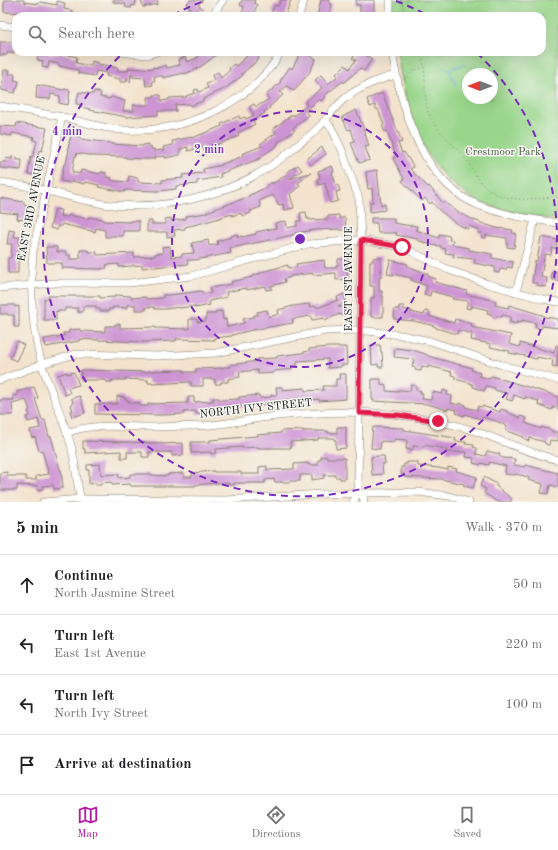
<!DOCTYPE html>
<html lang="en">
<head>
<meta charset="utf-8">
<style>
  :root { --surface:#fff; --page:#f2f2f2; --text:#202124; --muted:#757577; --line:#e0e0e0; --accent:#b5179e }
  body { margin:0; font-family:"Old Standard TT",serif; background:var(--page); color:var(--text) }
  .compass { position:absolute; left:462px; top:68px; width:36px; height:36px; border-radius:50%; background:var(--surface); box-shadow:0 4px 16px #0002; rotate:270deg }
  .stop { position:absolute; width:12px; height:12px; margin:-9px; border:3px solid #e11d48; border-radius:50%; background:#fff }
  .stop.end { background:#e11d48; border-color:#fff; box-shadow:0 1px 4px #0008 }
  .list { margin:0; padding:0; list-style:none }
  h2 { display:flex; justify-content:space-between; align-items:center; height:52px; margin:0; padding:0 16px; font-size:17px }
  h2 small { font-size:13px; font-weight:400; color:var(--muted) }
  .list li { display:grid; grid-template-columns:26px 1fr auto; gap:12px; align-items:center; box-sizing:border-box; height:60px; padding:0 16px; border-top:1px solid var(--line) }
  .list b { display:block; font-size:15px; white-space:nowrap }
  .list p { margin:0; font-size:13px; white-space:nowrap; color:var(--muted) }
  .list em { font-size:13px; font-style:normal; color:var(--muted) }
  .icon { flex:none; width:22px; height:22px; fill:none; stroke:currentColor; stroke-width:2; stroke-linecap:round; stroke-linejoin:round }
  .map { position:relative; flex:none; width:558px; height:502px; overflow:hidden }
  .search { position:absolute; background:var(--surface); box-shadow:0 4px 16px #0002; left:12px; right:12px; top:12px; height:44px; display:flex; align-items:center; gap:10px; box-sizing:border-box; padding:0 14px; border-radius:12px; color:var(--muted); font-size:15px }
  .sheet { height:292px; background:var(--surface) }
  nav { display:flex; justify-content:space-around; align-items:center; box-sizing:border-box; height:56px; border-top:1px solid var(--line); background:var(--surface); font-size:11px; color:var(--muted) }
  nav a { display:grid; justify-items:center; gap:2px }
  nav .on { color:var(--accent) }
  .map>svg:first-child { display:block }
</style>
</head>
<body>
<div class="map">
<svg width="558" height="502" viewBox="0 0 558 502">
  <rect width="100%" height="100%" fill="#f6f6f2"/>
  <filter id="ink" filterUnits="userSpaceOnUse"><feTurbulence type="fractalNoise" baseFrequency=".025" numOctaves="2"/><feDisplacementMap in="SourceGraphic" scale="8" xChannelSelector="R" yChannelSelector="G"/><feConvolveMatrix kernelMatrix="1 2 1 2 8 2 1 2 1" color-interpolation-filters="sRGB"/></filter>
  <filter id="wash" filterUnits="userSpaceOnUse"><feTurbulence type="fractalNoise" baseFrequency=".012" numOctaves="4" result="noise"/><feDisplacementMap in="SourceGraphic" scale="16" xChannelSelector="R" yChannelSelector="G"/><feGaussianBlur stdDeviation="0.9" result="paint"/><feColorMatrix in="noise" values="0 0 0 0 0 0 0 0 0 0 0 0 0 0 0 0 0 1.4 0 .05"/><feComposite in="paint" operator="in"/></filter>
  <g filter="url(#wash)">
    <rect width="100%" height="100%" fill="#f3e3cd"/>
    <path fill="#99d58a" stroke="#5a7853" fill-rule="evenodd" d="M393 0H558V220C533 216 501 212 478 201 421 173 406 110 397 52H542V16H393ZM468 74H492V98H468Z"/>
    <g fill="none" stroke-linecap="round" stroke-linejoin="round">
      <g stroke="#67a9db" stroke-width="1.5">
        <path d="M443 67 448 69 464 65"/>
        <path d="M449 70 456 86"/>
      </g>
    </g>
    <g id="blocks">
      <g fill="#cd94d3">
        <path d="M4 0H24V2L39 4 40 2 57 5V1L65 3 64 9 73 11 72 16 26 15V13L4 12Z"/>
        <path d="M113 0H136L135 6 132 5 131 8 125 7 126 4 113 2Z"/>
        <path d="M141 0H157L158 4 143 7Z"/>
        <path d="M190 0H203L198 5 203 9 196 16H175L191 9 186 4Z"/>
        <path d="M242 0H255L254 3 257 5 253 16H241L244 7 240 5Z"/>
        <path d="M281 0H291L285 16H280L271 13 275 5 278 6Z"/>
        <path d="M321 0H330L329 3 332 4 329 16H317Z"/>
        <path d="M356 0H374V16H360V5H356Z"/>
        <path d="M0 42H14V53H7V55H0Z"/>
        <path d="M39 52H47V53L58 55 59 53 77 57 76 63 91 66 92 61 98 63V64L118 68 117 71H128V68L144 69 161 67 166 65 167 68 180 65 178 60 185 57 187 62 199 57 196 52H213L216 55 199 68 184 74V73L163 78V76H154L155 81H152L153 85 146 86 145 78 132 77V74H131L130 82 127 81V78L126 82H120V79L106 76 107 73 96 71 95 76 78 73V70L59 66V64L49 62 48 68 42 67 43 61 37 60Z"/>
        <path d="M243 52H261L258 57 259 59 242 74 243 75 226 88 203 99V101L190 106V104L175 105 176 111H158V115L127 117 90 110V109L81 107 82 105 76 104 79 92 93 94 94 91 101 93 100 97 110 99 111 97 125 101 123 111H134L133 105H148V97H154V95H161V101L169 100V98L187 97 186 96 195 93 194 90 198 89 199 92 208 88 206 84 214 80 212 75 218 72 221 78 230 70 229 68 234 64 236 66 247 56Z"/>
        <path d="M301 52H312L310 56 316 59 309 73 294 91 287 86 280 92 283 95 269 107 270 108 264 112 265 113 253 121 255 124 238 133 239 136 216 145 218 148 205 153 203 147 188 151V147L180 149V155L165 158V156L155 157V159H144L126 158V157L94 156 77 153 76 157 75 156 72 172 80 174 81 170 100 174 101 172 106 173V177L112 178 111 180 116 181 128 182 129 176 138 178V182L162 183V180L183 178 182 175 204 173 203 169 222 165V164L243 156 242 154 262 146 260 144 276 133 273 129 293 114 294 116 307 105 305 102 322 88 315 80 321 75 328 84 338 76 336 74 345 65 349 69 356 60 352 58 356 54 358 55 361 52 372 59 364 71 360 68 344 83 343 81 324 96 325 97 321 101 319 99 306 111 309 115 293 128 295 130 277 143 278 145 260 157 261 158 220 174 221 177 197 181V184L176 186V189L158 191 125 190V192L98 187 99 185 85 182 84 184 72 181 71 183 61 181 64 164H66L69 150 68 149 71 135 80 137V139L111 143V144L143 146V145L148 144V147H151V149H154V151L164 150 163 147 173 145 172 141 192 137V138L222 126 221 124 239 116 240 119 245 117 246 119 254 115 249 107 254 104 256 107 269 99 266 95 281 82 280 81 290 67 292 69Z"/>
        <path d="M4 70H10L9 74H15L14 80 19 81 17 89 16 88 15 93 1 90Z"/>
        <path d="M37 85 64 90V89L70 90 68 105 59 103 60 96 51 94 50 99 36 98Z"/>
        <path d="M382 93 402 142 398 143 402 153 404 152 414 167 410 169 428 187 429 186 443 203 444 202 461 214 481 223 496 228 513 230 512 233H516L514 248 507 247V238L486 235V238L481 237 482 233H478L479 230 469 226 468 229 457 224 439 210 432 202 430 204 425 198 422 201 402 181 404 179 393 158 396 156 387 131 385 132 382 126 384 125 378 109H376L375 105 370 107 367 99Z"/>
        <path d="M356 110 362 124 369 146 365 147 370 160 359 163 351 143 355 142 351 129 348 130 342 117Z"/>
        <path d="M17 123 47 128 42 151 39 150 37 162 40 163 38 175 28 174 31 156 33 157 37 141 33 140 34 137 12 133V136L0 134V126L16 127Z"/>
        <path d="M322 147 326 154 311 165 307 159Z"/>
        <path d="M12 156 17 157V160H22L21 170 0 168V162H5L6 158 12 159Z"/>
        <path d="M298 165 302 170 289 179 311 173 298 183 300 186 290 194 294 208 284 210 283 204 279 205 273 195 259 201 261 207 250 211 251 213 242 216 241 213 232 216V214L206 222 185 227V229L174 230 175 236 167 237V232H147V221H152V224H166L165 219 171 218V221L186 219V216L207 213V212L248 197V196L267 187V185L272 182V184L288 174 287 172Z"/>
        <path d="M332 166 334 172H332L336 185H338L340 191 336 192 338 201 330 203 325 183 319 185 317 179 320 178 318 171Z"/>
        <path d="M377 170 381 205 385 204V210L370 212V202H373L372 188 368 189 366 172Z"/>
        <path d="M0 198 24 202V205L28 206 26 220 17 219 18 214 0 212Z"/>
        <path d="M55 209 61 210 60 216 68 217 69 215 88 219V217L103 219V221L131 222V221H139V231H123V236H111L110 237H105V230L96 228 95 232 62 224 61 226H58L57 230 50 228Z"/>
        <path d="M306 212 307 219 309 218V220L328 219V216L339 215V218H345L346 230H339V229L315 230 295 233 296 234 275 239 230 248 231 253 195 260H187L188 264 142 268V265L119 267V264L106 265 107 268 100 269 62 268V263H47L46 247H57V252H66V255H70V259H80V250H88V252H97V255L134 253V257L155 256V254L163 253 162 247 170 246 171 257 182 256V254L194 253 192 243 208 240 209 246 218 244 217 241 231 237V236L237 234 238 237 242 236V237L256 234V232L276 228 275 223 286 221 287 228 297 226V221H301L300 213Z"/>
        <path d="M371 218H394V223L411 226V225L417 226 416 230 439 238V234L450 236 449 240H453L452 245 469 248V250L492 254V258L513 262 512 268 507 267 506 270 500 269 499 273 494 272 495 267 474 263 475 259 453 257 454 254 445 253 446 249 441 248V246L432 245 417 240 418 239 396 235 397 233H378L377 223H371Z"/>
        <path d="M9 230 15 231 14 237H20L18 250H20V256H18V273H8V258H11L12 244H7Z"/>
        <path d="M541 237 557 240 556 249 552 248 551 255 545 254 544 258 541 277 547 278 546 287 536 285 537 283H532L535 261H537Z"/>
        <path d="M381 257V277H379V291H382V296H383V317H371V298H374V286H370V261H373V258Z"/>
        <path d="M338 259H347L348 279 336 280V273L313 275V273L290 276 291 277 284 279 285 282 271 286 272 289 266 290 265 286 247 290 246 288 226 292 227 297 209 301 210 305 195 308V306L179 308V307L166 309H155L154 307H146V310H135V305H127V308L113 307V309H109V311H100V309H96V306H83V312H78V308H65V311H56V320H44V299H48V296H100V298L115 297V295L131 296V298L146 297V299L163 298V295H169L202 291V294L211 293 210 288 232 284 231 282 252 277V276L261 273V272L288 265V268L297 267 296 264 324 260 325 268H336V265H338Z"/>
        <path d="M390 260 408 264 407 266 428 274V276L436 279 435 282 467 291 466 294 496 301 495 305 508 308 509 305 545 316V317L558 319V328L542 326 541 329 535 327 536 323 522 320V322L517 321 516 324 509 322 511 317 503 315 502 317 497 316 496 318 491 316V314L487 313 488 310 472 306 471 309 466 308 468 301 452 299 453 297 431 291 430 296 424 294 427 286 411 280 412 278 393 274V275L387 274Z"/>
        <path d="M552 271 558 272V281L551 279Z"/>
        <path d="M344 294 346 301 338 307H347V314L340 315V314L325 320 324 318 312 320 311 316 292 319 293 323 252 330 232 335V336L214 338 215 340 176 339V341L142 342 79 339V341L46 347 44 339 64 336 63 333H69V330L80 329V331L105 332V326H115V324H120V328L155 327V328L189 329V319H197V322L206 321V314H215V312L222 311 223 320 226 319 227 327 244 323 243 319 254 317V315H258L257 312 267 310 269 317 279 314 278 310 293 306 309 304 310 307 316 306 317 308 338 300 337 297Z"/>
        <path d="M0 305H15V307L19 306V327H14V315H8V314H0Z"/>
        <path d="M399 306H404V310H411V312L424 315 425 311 430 312 429 316 454 323 455 319 472 324 471 327 511 335 509 344 520 347V343L554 353 556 345 558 346 557 367 552 366 553 360 537 357V359L531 358V357L509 353 510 351 490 347 491 344 471 340 472 334 458 330 457 334 436 328V327L431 325 414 321 394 319 395 309H399Z"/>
        <path d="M17 341 24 345 16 361 10 358Z"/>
        <path d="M371 345H380L381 352H382L383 367H378V364L372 365Z"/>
        <path d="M328 347H346L347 365H341V367L328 368V359L297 361V366H292V369L274 371V373L258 374 257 370 239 372 240 377 228 379V382H221V384H215V379H203V386H191V382H188L152 384V383H148V380L125 379V380H112V382H106V380H81V370L148 372V371L184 370V372H196V369L223 368V367H231L230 365 257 361V359L277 358V356L302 353 304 352 309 351V349Z"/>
        <path d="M395 348 412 350 423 353 431 357 472 368 471 370 480 373 479 376 490 379 491 376 548 393 558 397V409L553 407 552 410 538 405 539 401 525 397V399L514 395 512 401 506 399 508 394 495 390V388L486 386 484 391 473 387V385L470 383 455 379V376L451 375 452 372 429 366 428 368 422 366 421 371 415 370 416 368 412 367 414 359 394 357Z"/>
        <path d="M67 372V374L74 372 79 385 68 388 70 393 65 395 58 375Z"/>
        <path d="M339 374H346V399L319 401V399L299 401V399L283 400V403L235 407 230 408V411H209V413L196 414V411L184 412V414L161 415 95 414V404H117V396L124 397V399H127V401H130V403H139V406H148V404L188 403V397H194V402L213 401V398H219V400L239 399V397L259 395 260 398 271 397V395H277L276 387H282V390L305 388V391L324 390 323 386H336V379H340Z"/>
        <path d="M372 379H381V384L386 385V391L398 392V390H402L410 391 411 385 416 386V390L421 391 420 393H423L422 399 431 400 433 392 442 394 443 390 448 392 447 395 452 396 451 403 459 405V403L466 405 465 407 477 410 478 406 481 407 482 406 500 412 501 409 507 411 509 413 520 418V416L527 418 525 423 541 429V427L552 430V432H558V441L550 440 549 445 545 444V442L530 438 529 441 523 438 524 437 505 430 507 426 496 421 482 417 481 419 465 414 464 416 456 413 457 410 448 408V410L427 404 373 401V399H372Z"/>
        <path d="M34 387 38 398 35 399 42 420H45L49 437 51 436 60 470H61L63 488 54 489 53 485 43 486V489L37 490V486L17 485V490H0V473L7 472V476H26V480H36V476L49 474 42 450 39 451 35 437 32 438 30 430 40 428 38 419 28 422 26 417 30 416 28 411 30 410 26 400 12 404 13 415H0V400H14L13 396 18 395 17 392Z"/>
        <path d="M80 396 85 413 72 417 70 411H73L71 404H73L72 398Z"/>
        <path d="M337 427H346V448L336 449V440H334V438H318V440L290 442 291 448H258V447L242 448V447L216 449V453L211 454V452L191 453V442H210V440L258 436 257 435 281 433V431L303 430V431H328V433H337Z"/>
        <path d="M373 427 404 428V430L456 438 455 441 466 442 465 444 474 445 473 447 477 448 476 454 485 456 487 451 500 454 499 456 503 458 515 459 514 465 525 467V465L558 473V487L550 485 548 494 541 493 543 484 528 480 529 477 515 474V475L505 474 506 466 489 462V465L481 463 480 465 473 463 474 458 466 457 467 452H446L447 449 424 445V447L413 446V450L406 449 407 440 394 439V442L381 441 380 449 371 448Z"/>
        <path d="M83 441 162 443V444L183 443V455L172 456V452H149V457H142V452H127V458H121V451L85 453V449H83Z"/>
        <path d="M327 456V458H345V479H340V477H335V475H324V478L312 480V475H300V481H290V482H275L274 479 265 480V483H234V485H229V483H217L195 485V486H131L130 484 112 485V482L101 483V485H96V483L89 484V470H87V465L100 464 101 475 118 474 119 478 130 477V474H151V475L168 476V474L184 473V477H192V473L214 471V472H241V474H259V467L267 466V470L294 469V464L308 463V465H318V460H321V457Z"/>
        <path d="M377 456H384L385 464H382L383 474 372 475 371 457Z"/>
        <path d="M407 462H418V466L439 468 448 470V467L457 469 456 471 477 477 473 488 464 486V484L441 479 404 477V474H401V467H404V464H407Z"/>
        <path d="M484 477 497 484 496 486 512 499 510 502H498L484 493 486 489 480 486Z"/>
      </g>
    </g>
  </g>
  <g filter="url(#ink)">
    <use href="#blocks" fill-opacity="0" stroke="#888074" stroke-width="1"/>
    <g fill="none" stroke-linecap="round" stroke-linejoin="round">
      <g stroke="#888074" stroke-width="8">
        <g id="minor">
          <path d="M390 0V16"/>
          <path d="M212 16 223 0"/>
          <path d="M299 16 304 0"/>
          <path d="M0 25 16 27"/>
          <path d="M120 52 147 55 157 52"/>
          <path d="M392 52C401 107 421 182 478 205 503 215 531 219 558 223"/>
          <path d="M0 106C21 110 42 113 63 117 83 122 104 129 125 130 184 133 251 104 281 52"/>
          <path d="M62 117 33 251C30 289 31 328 42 365 51 392 63 418 71 445 73 454 75 463 76 472 78 483 78 492 82 502"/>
          <path d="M325 120 332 129 342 150 359 199 361 240 358 493 353 502"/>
          <path d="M0 182C16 184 32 187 48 191 69 196 90 203 113 205 177 210 243 192 293 149 301 142 310 136 318 128 327 119 333 109 342 101 358 87 376 80 396 75"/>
          <path d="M0 288 55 283H129L191 276 308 244 361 240 402 247 449 270 488 284 543 299 558 302"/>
          <path d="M516 292 535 220"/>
          <path d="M0 380 42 364 76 354 158 356 216 353 325 331 359 330 401 335 430 341 502 365 558 380"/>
          <path d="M67 433C91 423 118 427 144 427 161 427 179 426 196 426 223 425 250 419 277 416 320 412 365 410 407 416 430 419 453 424 475 431 503 441 529 453 558 460"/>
          <path d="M358 493 363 496 364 502"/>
          <path d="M43 502 81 499 226 500 321 494 418 492 449 496 469 502"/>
        </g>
      </g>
      <g stroke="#888074" stroke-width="1" stroke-dasharray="1 3" stroke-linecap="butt">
        <path d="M401 0 406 16"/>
        <path d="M420 52C428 71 423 88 427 107 430 126 455 145 467 161 473 169 477 178 484 186 488 189 492 192 497 194 515 202 539 199 558 196"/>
        <path d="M404 79 408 77 412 71 424 67"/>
      </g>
      <use href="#minor" stroke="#fff" stroke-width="7"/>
    </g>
  </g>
  <g fill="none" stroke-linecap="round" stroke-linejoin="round" filter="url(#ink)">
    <path stroke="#e11d48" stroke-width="5" d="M402 247 361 240 359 413 398 415 438 421"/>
  </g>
  <g fill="none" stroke="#7b2cbf" stroke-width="2" stroke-dasharray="7 5">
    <circle cx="300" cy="239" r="128"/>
    <path d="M173 15A257 257 0 0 1 204 1M396 1A257 257 0 0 1 427 15M477 53A257 257 0 1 1 123 53"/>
  </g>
  <g text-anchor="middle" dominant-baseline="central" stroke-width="3" stroke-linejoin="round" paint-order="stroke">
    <g font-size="11" fill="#485d42" stroke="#f6f6f2">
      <text x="503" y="152">Crestmoor Park</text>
    </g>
    <g font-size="11" fill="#1c1c1c" stroke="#f6f6f2">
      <text transform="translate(32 209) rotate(-79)">EAST 3RD AVENUE</text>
      <text transform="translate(349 279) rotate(-90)">EAST 1ST AVENUE</text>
      <text transform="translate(256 409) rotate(-6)">NORTH IVY STREET</text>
    </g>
  </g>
  <circle cx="300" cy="239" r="6" fill="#7b2cbf" stroke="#f6f6f2" stroke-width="2"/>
  <g font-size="12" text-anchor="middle" font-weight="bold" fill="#7b2cbf" stroke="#f6f6f2" stroke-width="3" stroke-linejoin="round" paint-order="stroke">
    <text x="67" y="135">4 min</text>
    <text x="209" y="153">2 min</text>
  </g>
</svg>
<svg class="compass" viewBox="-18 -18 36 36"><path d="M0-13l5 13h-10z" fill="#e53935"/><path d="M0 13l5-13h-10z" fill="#757577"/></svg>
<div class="stop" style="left:402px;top:247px"></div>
<div class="stop end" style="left:438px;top:421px"></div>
<div class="search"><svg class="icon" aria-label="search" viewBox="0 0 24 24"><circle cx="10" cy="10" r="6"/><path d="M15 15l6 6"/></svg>Search here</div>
</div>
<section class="sheet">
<h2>5 min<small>Walk · 370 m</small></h2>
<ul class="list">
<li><svg class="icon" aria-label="ahead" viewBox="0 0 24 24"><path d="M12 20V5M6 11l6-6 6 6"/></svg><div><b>Continue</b><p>North Jasmine Street</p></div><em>50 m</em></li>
<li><svg class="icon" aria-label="left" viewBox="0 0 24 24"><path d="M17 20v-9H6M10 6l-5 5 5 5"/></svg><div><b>Turn left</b><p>East 1st Avenue</p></div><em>220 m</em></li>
<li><svg class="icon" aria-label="left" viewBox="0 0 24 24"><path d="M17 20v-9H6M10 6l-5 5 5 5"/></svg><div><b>Turn left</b><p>North Ivy Street</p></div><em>100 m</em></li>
<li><svg class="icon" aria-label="arrive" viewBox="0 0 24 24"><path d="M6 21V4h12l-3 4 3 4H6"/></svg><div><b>Arrive at destination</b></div></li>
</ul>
</section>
<nav>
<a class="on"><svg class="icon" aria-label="map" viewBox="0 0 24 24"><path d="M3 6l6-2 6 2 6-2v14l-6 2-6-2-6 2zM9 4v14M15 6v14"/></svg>Map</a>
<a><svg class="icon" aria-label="directions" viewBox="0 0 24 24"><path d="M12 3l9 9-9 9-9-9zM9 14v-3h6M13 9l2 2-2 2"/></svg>Directions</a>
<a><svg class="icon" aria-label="saved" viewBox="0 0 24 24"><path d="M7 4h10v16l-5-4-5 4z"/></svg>Saved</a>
</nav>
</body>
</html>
